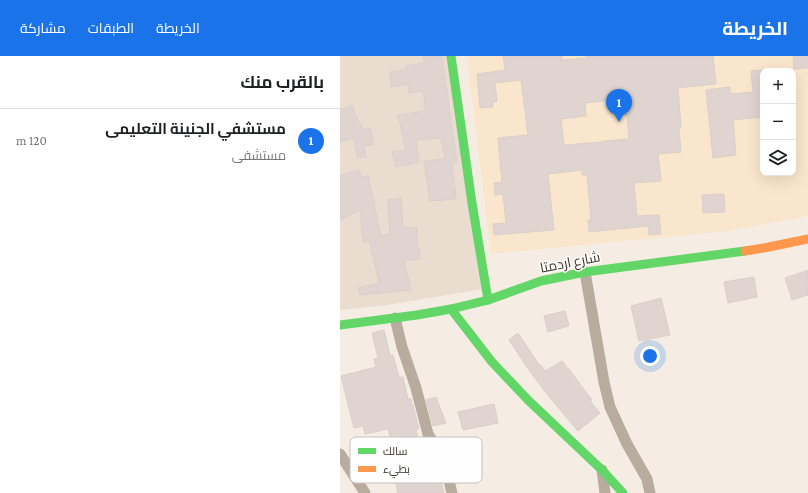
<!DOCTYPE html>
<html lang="ar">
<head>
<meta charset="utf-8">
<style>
  :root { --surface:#fff; --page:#f2f2f2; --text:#202124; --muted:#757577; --line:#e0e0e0; --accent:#1a73e8 }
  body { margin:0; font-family:"Crimson Pro",Cairo,serif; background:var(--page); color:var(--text); direction:rtl }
  .controls { position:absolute; right:12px; top:12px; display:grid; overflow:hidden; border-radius:8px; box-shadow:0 4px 16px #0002 }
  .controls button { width:36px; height:36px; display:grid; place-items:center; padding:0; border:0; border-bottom:1px solid var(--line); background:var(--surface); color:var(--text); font:20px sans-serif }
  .you { position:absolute; left:310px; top:300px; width:14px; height:14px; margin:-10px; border:3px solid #fff; border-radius:50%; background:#1a73e8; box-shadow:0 0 0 6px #1a73e833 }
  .badge { display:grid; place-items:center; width:26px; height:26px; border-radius:50%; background:var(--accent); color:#fff; font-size:13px; font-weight:700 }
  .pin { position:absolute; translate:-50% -33px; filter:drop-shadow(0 1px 2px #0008) }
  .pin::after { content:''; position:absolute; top:21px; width:14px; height:12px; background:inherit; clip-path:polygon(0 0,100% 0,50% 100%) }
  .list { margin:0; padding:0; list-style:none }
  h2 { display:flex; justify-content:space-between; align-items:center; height:52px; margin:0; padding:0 16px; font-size:17px }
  h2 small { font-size:13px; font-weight:400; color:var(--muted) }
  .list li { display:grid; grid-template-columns:26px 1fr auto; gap:12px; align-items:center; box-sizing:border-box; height:64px; padding:0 16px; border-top:1px solid var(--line) }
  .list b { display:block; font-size:15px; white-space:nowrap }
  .list p { margin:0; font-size:13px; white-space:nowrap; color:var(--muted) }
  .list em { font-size:13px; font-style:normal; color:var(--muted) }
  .icon { flex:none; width:22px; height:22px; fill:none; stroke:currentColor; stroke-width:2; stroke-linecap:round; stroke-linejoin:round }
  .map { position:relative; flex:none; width:468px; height:437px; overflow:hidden; direction:ltr }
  header { display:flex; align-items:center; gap:24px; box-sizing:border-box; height:56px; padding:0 20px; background:var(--accent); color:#fff }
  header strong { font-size:19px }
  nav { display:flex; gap:22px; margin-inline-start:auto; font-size:14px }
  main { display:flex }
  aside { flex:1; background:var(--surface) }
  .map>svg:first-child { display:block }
</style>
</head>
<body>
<header>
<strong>الخريطة</strong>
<nav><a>الخريطة</a><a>الطبقات</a><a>مشاركة</a></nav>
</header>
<main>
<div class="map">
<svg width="468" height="437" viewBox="0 0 468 437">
  <rect width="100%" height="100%" fill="#f5ede3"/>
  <path fill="#ebdcd0" d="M0 0H107L144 233 41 250 0 254Z"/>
  <path fill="#f9e6cc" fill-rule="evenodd" d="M127 0H468V160L388 175 151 198ZM423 15H453V117H423Z"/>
  <g fill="#dfd4cf" stroke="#dacfca" fill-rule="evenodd">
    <path d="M83 0H102L117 107 112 108 116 143 90 145 84 105 105 103 101 82 76 84 79 106 56 111 52 96 66 94 58 59 86 55 83 35 69 37 68 28 51 31 50 16 66 14V10L84 7Z"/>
    <path d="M163 0H222V4L246 2V0H373L376 28 338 32 341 71 339 72 341 96 318 98 321 125 294 127 297 160 319 159 321 178 309 179 308 170 249 176 248 164H251L247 119H242V114L208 118 214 174 154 179 153 168 166 167 163 138 155 139 154 127 162 126 158 82 188 79 181 24 155 27 157 45 153 46V51L140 52 137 18 165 14ZM281 43 283 59H287L289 83 263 85V86L224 89 221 63 246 60 245 47Z"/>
    <path d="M453 0H468V12L454 13Z"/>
    <path d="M423 14V61L393 64 396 99 373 102 366 34 390 31V38L413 36 411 15Z"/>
    <path d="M12 49 19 68H21L22 74 30 72 34 88 24 90 26 101 18 102 13 82 0 86V54Z"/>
    <path d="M19 114 21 121 28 120 41 180 50 178 48 144 61 142 63 172 77 171V192L79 191 80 203 64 204 71 234 20 239 18 232 39 227 33 199H32L30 185 23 186 20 154 0 164V120Z"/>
    <path d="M384 138 385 156 363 157 362 139Z"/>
    <path d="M468 214V239L452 244 445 222Z"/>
    <path d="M414 221 417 241 388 247 384 226Z"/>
    <path d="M321 242 330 279 299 285 291 250Z"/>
    <path d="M225 255 229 270 208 276 204 260Z"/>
    <path d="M44 274 50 299H53L59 321H63L68 343H71L72 349H73L79 373H76L80 391 55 397 48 373 25 378 23 370 14 372 1 320 36 311 34 303 38 302 32 277Z"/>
    <path d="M178 277 200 310 201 309 205 315 222 305 228 313V312L252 344 250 345 260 357 238 375 211 343 191 317 169 284Z"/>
    <path d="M96 341 106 367 93 370 86 344Z"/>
    <path d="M154 348 158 367 123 374 118 356Z"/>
    <path d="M91 396 96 404 104 437H58L54 421 77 415 73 400Z"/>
  </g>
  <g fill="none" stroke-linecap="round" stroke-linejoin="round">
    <g stroke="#b7ac9d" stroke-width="11">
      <path d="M245 216 264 326 270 351 287 388 307 423 310 437"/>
      <path d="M55 262 62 291 76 332 88 378 104 404 112 437"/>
      <path d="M0 398 25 437"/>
      <path d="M262 414 265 437"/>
    </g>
    <g stroke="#63d668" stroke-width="9">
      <path d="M111 0 132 147 148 244"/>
      <path d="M111 253 152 306 189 345 262 414 283 437"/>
      <path d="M0 269 77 259 111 253 148 244 201 225 245 216 405 195"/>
    </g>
    <path stroke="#ff974d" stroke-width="9" d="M405 195 424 192 468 183"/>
  </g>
  <g text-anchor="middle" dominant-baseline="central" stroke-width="3" stroke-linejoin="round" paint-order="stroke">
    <g font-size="14" fill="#3e3528" stroke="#fefefe">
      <text transform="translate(230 206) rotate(-11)">شارع اردمتا</text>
    </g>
  </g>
  <rect x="10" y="381" width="132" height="46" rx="6" fill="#fefefe" stroke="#c4c2be" stroke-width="1"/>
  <rect x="18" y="392" width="18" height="6" fill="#63d668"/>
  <rect x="18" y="410" width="18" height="6" fill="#ff974d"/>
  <g font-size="11" fill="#3e3528">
    <text x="43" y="399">سالك</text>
    <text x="43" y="417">بطيء</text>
  </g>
</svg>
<div class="controls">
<button>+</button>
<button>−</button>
<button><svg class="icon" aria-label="layers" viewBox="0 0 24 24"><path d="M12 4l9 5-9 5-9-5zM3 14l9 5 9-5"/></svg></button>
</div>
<div class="you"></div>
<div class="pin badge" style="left:279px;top:66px">1</div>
</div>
<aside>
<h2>بالقرب منك<small></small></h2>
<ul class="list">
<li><span class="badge">1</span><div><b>مستشفي الجنينة التعليمى</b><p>مستشفى</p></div><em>120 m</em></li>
</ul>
</aside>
</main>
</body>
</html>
